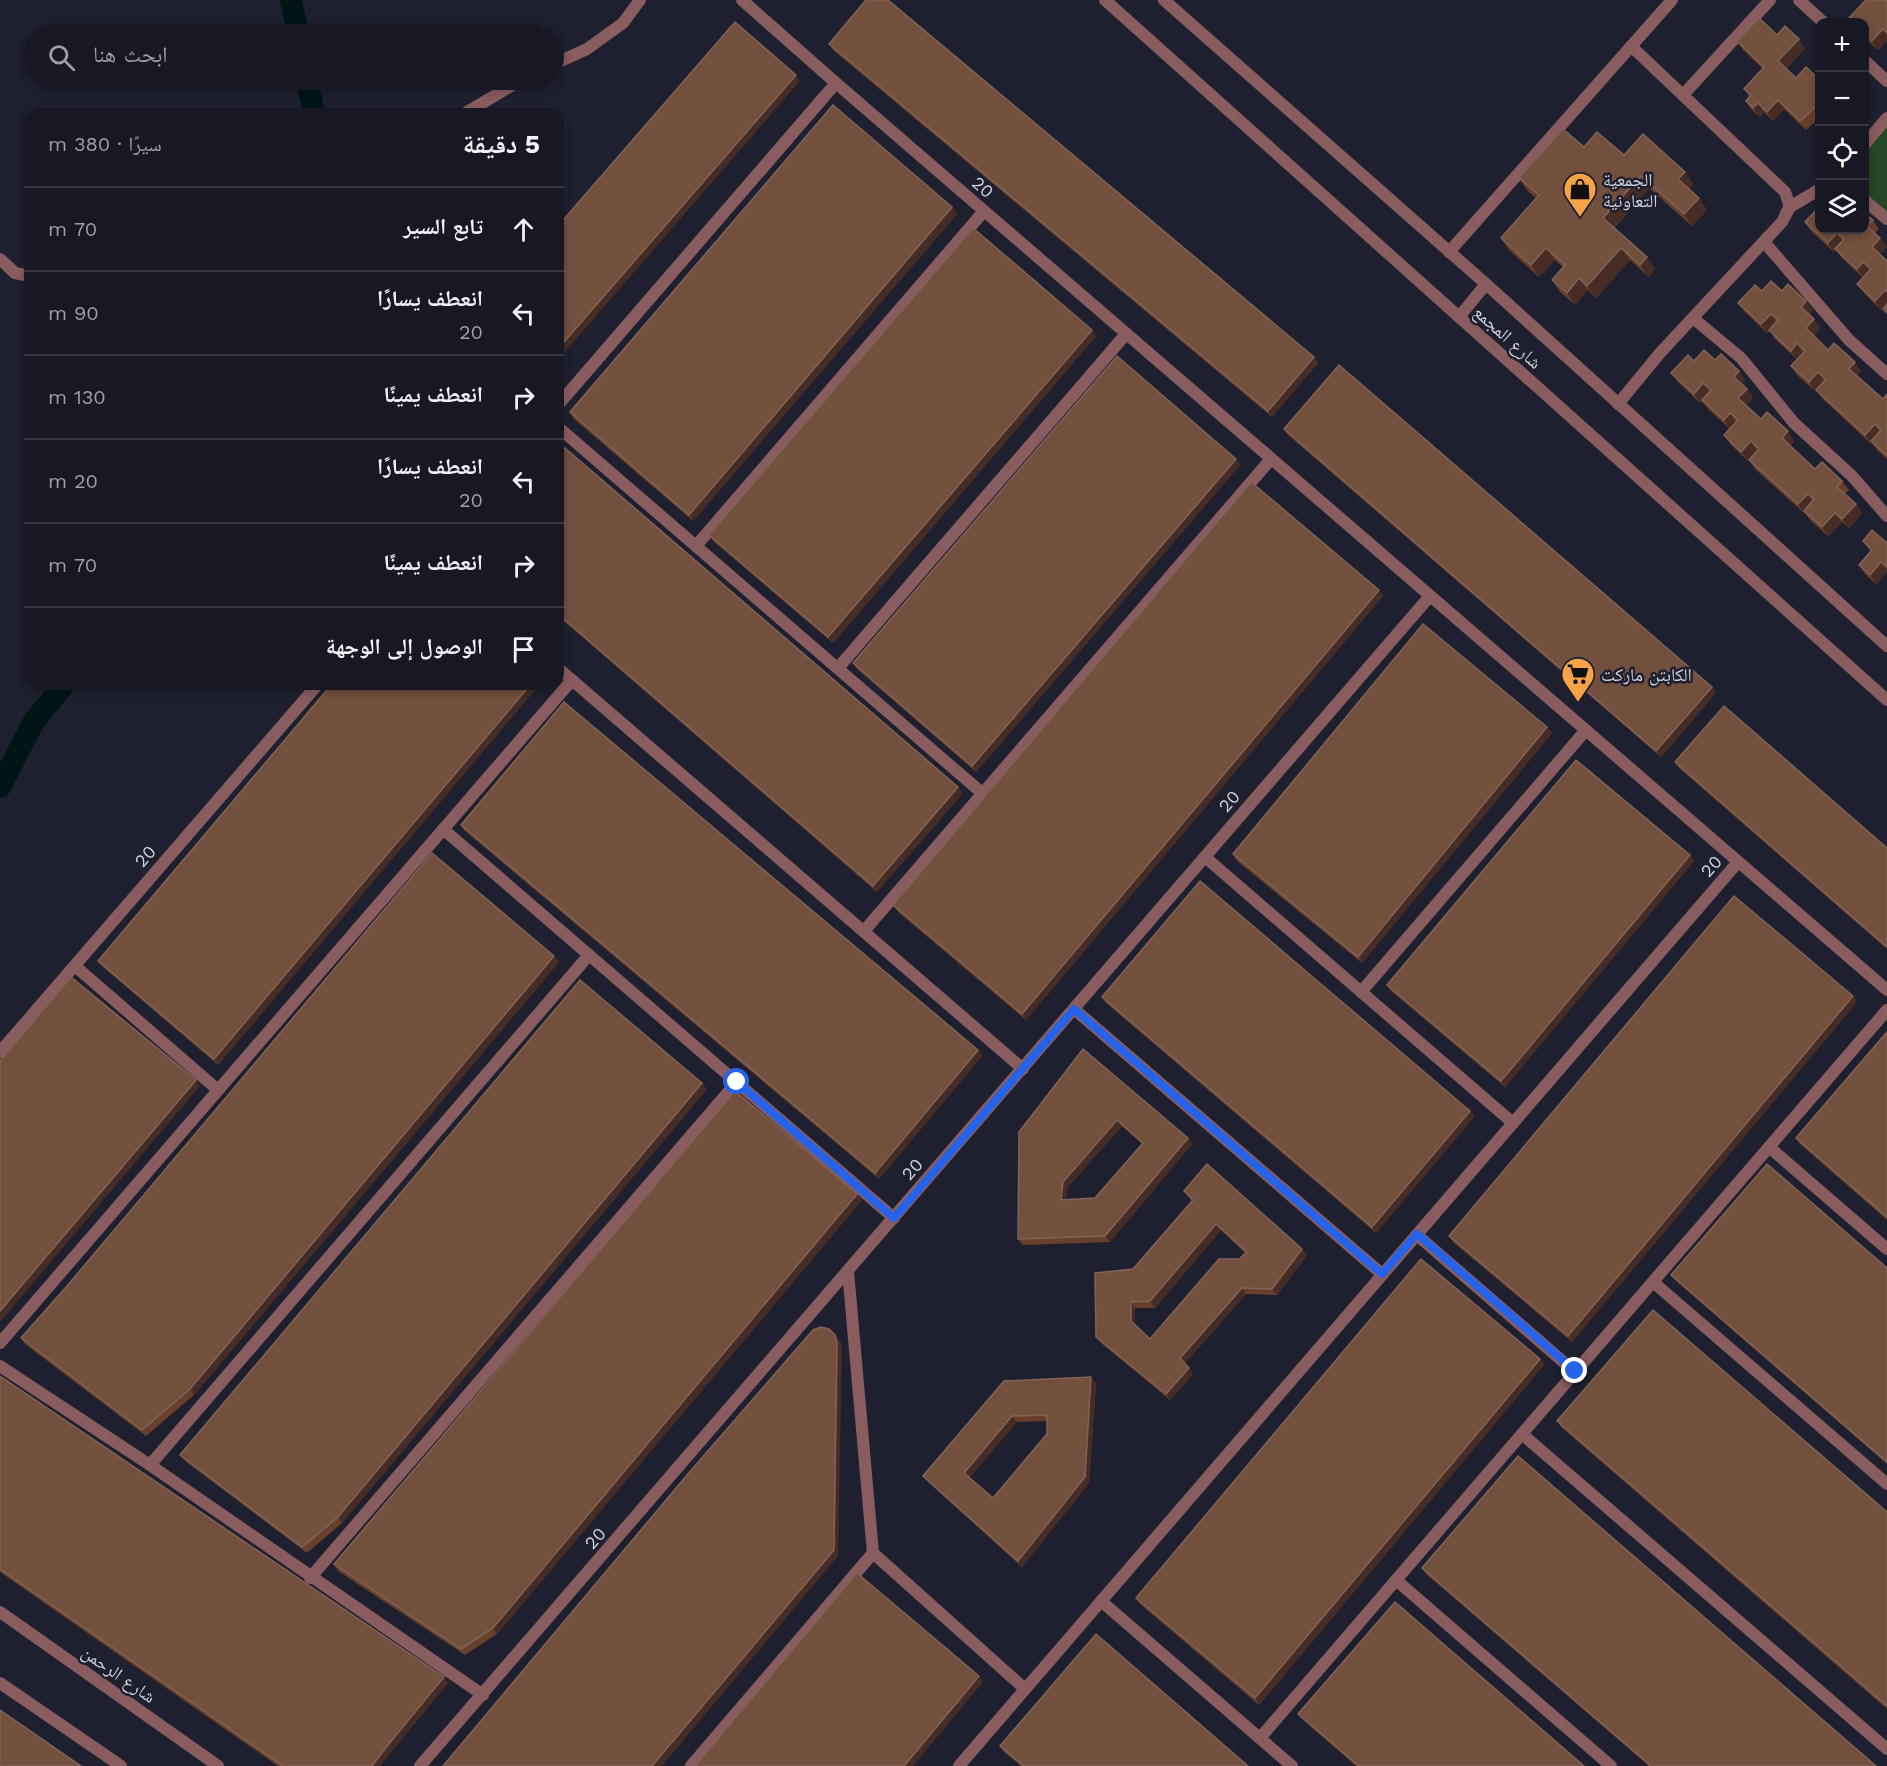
<!DOCTYPE html>
<html lang="ar">
<head>
<meta charset="utf-8">
<style>
  :root { --surface:#171823; --page:#242530; --text:#f1f3f6; --muted:#9ea0a6; --line:#363741 }
  body { margin:0; font-family:"Work Sans","Noto Naskh Arabic",sans-serif; background:var(--page); color:var(--text); direction:rtl }
  .controls { position:absolute; right:18px; top:18px; display:grid; overflow:hidden; border-radius:12px; box-shadow:0 3px 9px #0003 }
  .controls button { width:54px; height:54px; display:grid; place-items:center; padding:0; border:0; border-bottom:2px solid var(--line); background:var(--surface); color:var(--text); font:30px sans-serif }
  .stop { position:absolute; width:18px; height:18px; margin:-14px; border:4px solid #2563eb; border-radius:50%; background:#fff }
  .stop.end { background:#2563eb; border-color:#fff; box-shadow:0 2px 6px #0008 }
  .list { margin:0; padding:0; list-style:none }
  h2 { display:flex; justify-content:space-between; align-items:center; height:78px; margin:0; padding:0 24px; font-size:26px }
  h2 small { font-size:20px; font-weight:400; color:var(--muted) }
  .list li { display:grid; grid-template-columns:39px 1fr auto; gap:18px; align-items:center; box-sizing:border-box; height:84px; padding:0 24px; border-top:2px solid var(--line) }
  .list b { display:block; font-size:22px; white-space:nowrap }
  .list p { margin:0; font-size:20px; white-space:nowrap; color:var(--muted) }
  .list em { font-size:20px; font-style:normal; color:var(--muted) }
  .icon { flex:none; width:33px; height:33px; fill:none; stroke:currentColor; stroke-width:2; stroke-linecap:round; stroke-linejoin:round }
  .map { position:relative; flex:none; width:1887px; height:1766px; overflow:hidden; direction:ltr }
  .search { position:absolute; background:var(--surface); box-shadow:0 3px 9px #0003; left:24px; top:24px; width:540px; height:66px; display:flex; align-items:center; gap:15px; box-sizing:border-box; padding:0 21px; border-radius:33px; color:var(--muted); font-size:22px }
  .panel { position:absolute; background:var(--surface); box-shadow:0 3px 9px #0003; left:24px; top:108px; width:540px; height:582px; border-radius:18px; direction:rtl }
  .map>svg:first-child { display:block }
</style>
</head>
<body>
<div class="map">
<svg width="1887" height="1766" viewBox="0 0 1887 1766">
  <rect width="100%" height="100%" fill="#1f202f"/>
  <path fill="#264626" d="M1887 118V219L1865 200V145Z"/>
  <g fill="none" stroke-linecap="round" stroke-linejoin="round">
    <g stroke="#011516" stroke-width="22">
      <path d="M291 0 298 34"/>
      <path d="M307 80 314 114"/>
      <path d="M0 787 34 721 65 684"/>
    </g>
    <g stroke="#895c5f" stroke-width="12">
      <path d="M742 0 836 83 1887 990"/>
      <path d="M1799 0 1823 22"/>
      <path d="M1864 60 1887 81"/>
      <path d="M554 64 587 49 623 23 640 0"/>
      <path d="M1683 95 1770 0"/>
      <path d="M464 114 521 80"/>
      <path d="M1864 145 1887 118"/>
      <path d="M1864 200 1887 219"/>
      <path d="M1786 213 1790 207 1820 189"/>
      <path d="M1768 237 1764 242 1849 340 1887 374"/>
      <path d="M1449 252 1672 0"/>
      <path d="M0 259 15 273 30 276"/>
      <path d="M1693 318 1741 358 1794 423 1852 476 1887 516"/>
      <path d="M1618 404 1660 353 1782 222 1790 207 1785 192 1631 46"/>
      <path d="M558 405 836 83"/>
      <path d="M558 427 982 793"/>
      <path d="M696 546 984 211"/>
      <path d="M558 668 1023 1069"/>
      <path d="M838 668 1126 334"/>
      <path d="M443 829 894 1218"/>
      <path d="M1205 857 1513 1123"/>
      <path d="M864 931 1271 459"/>
      <path d="M75 966 218 1090"/>
      <path d="M1361 992 1586 730"/>
      <path d="M1074 1009 1382 1274"/>
      <path d="M0 1052 318 684"/>
      <path d="M1769 1147 1887 1249"/>
      <path d="M1417 1235 1575 1372"/>
      <path d="M848 1271 873 1553 1025 1689"/>
      <path d="M1653 1282 1887 1484"/>
      <path d="M0 1343 572 680"/>
      <path d="M0 1366 150 1465 483 1695"/>
      <path d="M1522 1434 1887 1749"/>
      <path d="M150 1465 589 955"/>
      <path d="M310 1578 737 1082"/>
      <path d="M1396 1580 1611 1766"/>
      <path d="M1101 1601 1292 1766"/>
      <path d="M1260 1738 1887 1010"/>
      <path d="M420 1766 1430 596"/>
      <path d="M691 1766 873 1553"/>
      <path d="M959 1766 1738 862"/>
    </g>
    <g stroke="#895c5f" stroke-width="12">
      <path d="M1105 0 1887 700"/>
      <path d="M1164 0 1486 284 1887 646"/>
      <path d="M1459 317 1486 284"/>
      <path d="M0 1612 218 1766"/>
      <path d="M0 1683 121 1766"/>
    </g>
  </g>
  <g fill="#683f2a" fill-rule="evenodd">
    <path d="M1887 0V41L1878 50 1869 42 1864 46V22H1852L1849 18Z"/>
    <path d="M1777 35 1805 48 1786 69 1796 78 1820 80V118L1806 130 1784 109 1773 121 1764 112 1760 117 1752 110 1746 101 1749 96 1744 89 1763 69 1743 50 1737 41Z"/>
    <path d="M829 44 1314 357 1318 363 1272 417 833 50Z"/>
    <path d="M1584 147 1685 172 1693 184 1689 189 1699 198 1707 210 1692 226 1649 188 1614 228 1647 257 1655 269 1649 277 1630 260 1596 298 1588 290 1575 305 1560 292 1552 280 1563 267 1555 260 1539 277 1509 250 1501 238 1536 198 1527 190 1519 178Z"/>
    <path d="M952 207 957 214 693 521 574 419 570 412Z"/>
    <path d="M1873 220 1879 229 1875 233 1880 238 1887 247 1880 254 1887 261V303L1881 310 1864 293 1857 284 1863 278 1842 258 1836 250 1834 252 1811 231 1805 222 1820 230Z"/>
    <path d="M1762 291H1782L1813 310 1809 315 1814 319 1820 328 1814 336 1828 350 1861 371 1857 376 1883 399 1887 394V459L1877 450 1872 443 1871 444 1823 399 1816 390 1824 381 1815 391 1797 375 1791 366 1797 359 1775 339 1770 331 1767 333 1745 312 1738 303Z"/>
    <path d="M1096 336 833 643 713 541 709 535Z"/>
    <path d="M1715 360 1745 380 1742 384 1747 389 1753 398 1746 405 1761 419 1794 441 1790 446 1815 469 1842 481 1849 490 1845 494 1856 504 1862 513 1849 528 1842 522 1828 536 1810 520 1805 513H1804L1755 469 1749 460 1757 450 1748 461 1730 444 1724 435 1730 429 1708 409 1702 401 1700 403 1678 382 1671 373 1694 361Z"/>
    <path d="M1284 429 1712 687 1716 693 1661 757 1288 435Z"/>
    <path d="M558 442 958 787 962 794 877 892 558 616Z"/>
    <path d="M1236 459 1240 465 976 772 857 669 853 663Z"/>
    <path d="M1863 541 1887 543V572L1876 584 1865 574 1859 565 1871 552Z"/>
    <path d="M1379 590 1383 596 1026 1020 898 912 893 905Z"/>
    <path d="M539 685 218 1065 103 967 98 961Z"/>
    <path d="M1547 727 1552 733 1362 963 1237 861 1233 854Z"/>
    <path d="M1675 762 1887 848V949L1679 768Z"/>
    <path d="M461 825 978 1050 982 1056 879 1179 465 831Z"/>
    <path d="M1690 855 1694 861 1505 1087 1391 991 1387 985Z"/>
    <path d="M554 956 559 962 194 1395 146 1436 25 1344 21 1338 67 1286Z"/>
    <path d="M1853 996 1857 1002 1572 1342 1453 1242 1449 1236Z"/>
    <path d="M1102 997 1470 1111 1474 1117 1376 1233 1106 1003Z"/>
    <path d="M1887 1032V1220L1800 1144 1796 1138Z"/>
    <path d="M1083 1049 1188 1138 1192 1144 1110 1242 1023 1245 1018 1239ZM1122 1126 1142 1144 1095 1198 1066 1200 1067 1188Z"/>
    <path d="M707 1089 342 1523 307 1553 185 1461 180 1455Z"/>
    <path d="M1184 1191 1302 1249 1307 1255 1277 1295 1246 1294 1185 1363 1193 1374 1170 1400 1101 1343 1096 1337 1133 1269 1192 1201ZM1221 1230 1245 1253 1150 1339 1135 1325V1308H1155Z"/>
    <path d="M857 1194 862 1200 497 1634 465 1655 338 1571 334 1564Z"/>
    <path d="M1887 1268V1464L1676 1281 1671 1275Z"/>
    <path d="M1540 1359 1544 1365 1259 1705 1140 1604 1136 1598Z"/>
    <path d="M0 1376 448 1683 396 1746 380 1766H278L0 1572Z"/>
    <path d="M1004 1381 1096 1383 1089 1483 1022 1567 928 1482 923 1476ZM1047 1421V1434L993 1498 969 1478 1017 1422Z"/>
    <path d="M1557 1421 1887 1512V1709L1561 1427Z"/>
    <path d="M1422 1568 1876 1766H1649L1426 1574Z"/>
    <path d="M1298 1714 1584 1766H1356L1303 1720Z"/>
    <path d="M1000 1746 1248 1766H1021L1004 1752Z"/>
  </g>
  <g fill="#462c24">
    <path d="M1883 29 1887 35V41L1878 50 1872 41Z"/>
    <path d="M1799 39 1805 48 1784 70 1778 61Z"/>
    <path d="M796 75 800 81 558 360V349Z"/>
    <path d="M1778 100 1784 109 1773 121 1767 112Z"/>
    <path d="M1758 103 1764 112 1760 117 1753 108Z"/>
    <path d="M1685 172 1693 184 1687 192 1678 179Z"/>
    <path d="M1641 176 1649 188 1611 230 1603 218Z"/>
    <path d="M1699 198 1707 210 1692 226 1684 214Z"/>
    <path d="M952 207 957 214 693 521 689 515Z"/>
    <path d="M1837 233 1843 242 1834 252 1828 243Z"/>
    <path d="M1880 238 1887 247 1878 256 1872 247Z"/>
    <path d="M1546 248 1555 260 1539 277 1531 265Z"/>
    <path d="M1621 248 1630 260 1596 298 1587 286Z"/>
    <path d="M1647 257 1655 269 1649 277 1640 265Z"/>
    <path d="M1863 262 1870 271 1864 278 1857 269Z"/>
    <path d="M1579 278 1588 290 1575 305 1567 293Z"/>
    <path d="M1885 290 1887 294V303L1881 310 1875 301Z"/>
    <path d="M1806 301 1813 310 1807 316 1801 307Z"/>
    <path d="M1771 314 1777 323 1767 333 1761 324Z"/>
    <path d="M1814 319 1820 328 1812 338 1806 328Z"/>
    <path d="M1092 330 1096 336 833 643 828 637Z"/>
    <path d="M1797 343 1803 353 1797 360 1791 351Z"/>
    <path d="M1314 357 1318 363 1272 417 1268 411Z"/>
    <path d="M1855 362 1861 371 1855 378 1849 369Z"/>
    <path d="M1739 371 1745 380 1740 386 1734 377Z"/>
    <path d="M1818 372 1824 381 1815 391 1809 382Z"/>
    <path d="M1703 383 1710 392 1700 403 1694 394Z"/>
    <path d="M1747 389 1753 398 1745 407 1738 398Z"/>
    <path d="M1730 413 1736 422 1730 429 1724 420Z"/>
    <path d="M1875 424 1881 433 1871 444 1865 435Z"/>
    <path d="M1788 431 1794 441 1788 447 1782 438Z"/>
    <path d="M1751 441 1757 450 1748 461 1741 452Z"/>
    <path d="M1236 459 1240 465 976 772 972 766Z"/>
    <path d="M1808 494 1814 503 1804 513 1798 504Z"/>
    <path d="M1856 504 1862 513 1849 528 1842 519Z"/>
    <path d="M1835 513 1842 522 1828 536 1822 527Z"/>
    <path d="M1881 562 1887 570V572L1876 584 1870 575Z"/>
    <path d="M1379 590 1383 596 1026 1020 1022 1014Z"/>
    <path d="M531 684H539V685L218 1065 214 1059Z"/>
    <path d="M1712 687 1716 693 1661 757 1656 751Z"/>
    <path d="M1547 727 1552 733 1362 963 1358 957Z"/>
    <path d="M958 787 962 794 877 892 873 886Z"/>
    <path d="M1690 855 1694 861 1505 1087 1501 1081Z"/>
    <path d="M554 956 559 962 194 1395 190 1389Z"/>
    <path d="M1853 996 1857 1002 1572 1342 1568 1336Z"/>
    <path d="M978 1050 982 1056 879 1179 875 1173Z"/>
    <path d="M196 1080 200 1086 0 1322V1311Z"/>
    <path d="M702 1083 707 1089 342 1523 338 1517Z"/>
    <path d="M1470 1111 1474 1117 1376 1233 1372 1227Z"/>
    <path d="M1117 1120 1122 1126 1067 1188 1065 1206 1061 1200 1063 1182Z"/>
    <path d="M1188 1138 1192 1144 1110 1242 1105 1236Z"/>
    <path d="M857 1194 862 1200 497 1634 493 1628Z"/>
    <path d="M1216 1224 1221 1230 1155 1308 1150 1301Z"/>
    <path d="M1302 1249 1307 1255 1277 1295 1272 1289Z"/>
    <path d="M1242 1288 1246 1294 1184 1364 1180 1358Z"/>
    <path d="M1131 1302 1135 1308V1327L1131 1321Z"/>
    <path d="M835 1335 840 1341 842 1349 838 1556 662 1766H652Z"/>
    <path d="M1540 1359 1544 1365 1259 1705 1255 1698Z"/>
    <path d="M1189 1368 1193 1374 1170 1400 1166 1394Z"/>
    <path d="M1091 1377 1096 1383 1089 1483 1022 1567 1018 1561Z"/>
    <path d="M1012 1416 1017 1422 968 1479 964 1473Z"/>
    <path d="M979 1676 983 1682 913 1766H904Z"/>
    <path d="M444 1677 448 1683 396 1746 380 1766H372L392 1740Z"/>
  </g>
  <g fill="#734f3e" stroke="#826357" stroke-width="1.5" fill-rule="evenodd">
    <path d="M866 0H888L1314 357 1268 411 829 44Z"/>
    <path d="M1866 0H1887V33L1883 29 1872 41 1864 35V22H1854L1849 18Z"/>
    <path d="M1759 18 1777 35 1785 26 1799 39 1778 61 1796 78 1806 67 1820 80V89L1815 94 1820 98V103L1800 121 1778 100 1767 112 1758 103 1753 108 1746 101 1751 95 1744 89 1764 67 1737 41Z"/>
    <path d="M735 22 796 75 558 349V226Z"/>
    <path d="M833 105 952 207 689 515 570 412Z"/>
    <path d="M1563 129 1584 147 1597 132 1624 155 1643 134 1685 172 1678 179 1699 198 1684 214 1641 176 1603 218 1647 257 1640 265 1621 248 1587 286 1579 278 1567 293 1552 280 1565 265 1546 248 1531 265 1501 238 1539 195 1519 178Z"/>
    <path d="M1820 206V230H1864V213L1873 220 1867 226 1880 238 1872 247 1887 261V292L1885 290 1875 301 1857 284 1871 269 1863 262 1857 269 1835 249 1844 239 1837 233 1828 243 1805 222Z"/>
    <path d="M973 228 1092 330 828 637 709 535Z"/>
    <path d="M1771 281 1782 291 1788 284 1806 301 1801 307 1814 319 1806 328 1828 350 1834 343 1855 362 1849 369 1883 399 1887 394V456L1871 441 1881 430 1875 424 1865 435 1816 390 1826 379 1818 372 1809 382 1791 366 1805 351 1797 343 1791 351 1769 330 1778 320 1771 314 1761 324 1738 303 1755 285 1762 291Z"/>
    <path d="M1887 304V313L1883 309Z"/>
    <path d="M1704 350 1715 360 1721 354 1739 371 1734 377 1747 389 1738 398 1761 419 1767 412 1788 431 1782 438 1815 469 1822 462 1842 481 1837 487 1856 504 1842 519 1835 513 1822 527 1804 511 1814 499 1808 494 1798 504 1749 460 1759 449 1751 441 1741 452 1724 435 1738 420 1730 413 1724 420 1702 400 1711 390 1703 383 1694 394 1671 373 1688 355 1694 361Z"/>
    <path d="M1117 356 1236 459 972 766 853 663Z"/>
    <path d="M1339 365 1712 687 1656 751 1284 429Z"/>
    <path d="M558 442 958 787 873 886 558 614Z"/>
    <path d="M1251 482 1379 590 1022 1014 893 905Z"/>
    <path d="M1872 530 1887 543V567L1881 562 1870 575 1859 565 1872 550 1863 541Z"/>
    <path d="M1423 624 1547 727 1358 957 1233 854Z"/>
    <path d="M332 684H531L214 1059 98 961Z"/>
    <path d="M564 702 978 1050 875 1173 461 825Z"/>
    <path d="M1724 706 1887 848V947L1675 762Z"/>
    <path d="M1576 760 1690 855 1501 1081 1387 985Z"/>
    <path d="M432 853 554 956 190 1389 142 1430 21 1338 67 1286Z"/>
    <path d="M1200 881 1470 1111 1372 1227 1102 997Z"/>
    <path d="M1734 896 1853 996 1568 1336 1449 1236Z"/>
    <path d="M71 977 196 1080 0 1311V1061Z"/>
    <path d="M580 980 702 1083 338 1517 302 1547 180 1455Z"/>
    <path d="M1887 1032V1217L1796 1138Z"/>
    <path d="M1083 1049 1188 1138 1105 1236 1018 1239 1019 1132ZM1117 1120 1143 1143 1095 1198 1061 1200 1063 1182Z"/>
    <path d="M735 1091 857 1194 493 1628 461 1649 334 1564Z"/>
    <path d="M1207 1164 1302 1249 1272 1289 1242 1288 1180 1358 1189 1368 1166 1394 1096 1337 1095 1273 1133 1269 1193 1200 1184 1191ZM1216 1224 1247 1252 1239 1259H1219L1150 1339 1131 1321V1302L1150 1301Z"/>
    <path d="M1767 1164 1887 1268V1462L1671 1275Z"/>
    <path d="M1421 1259 1540 1359 1255 1698 1136 1598Z"/>
    <path d="M1653 1310 1887 1512V1706L1557 1421Z"/>
    <path d="M821 1327 829 1329 835 1335 837 1343 834 1550 652 1766H443L687 1475 813 1330Z"/>
    <path d="M0 1376 444 1677 392 1740 372 1766H283L0 1569Z"/>
    <path d="M1091 1377 1085 1477 1018 1561 923 1476 1004 1381ZM1047 1415V1434L993 1498 964 1473 1012 1416Z"/>
    <path d="M1518 1456 1876 1766H1651L1422 1568Z"/>
    <path d="M857 1573 979 1676 904 1766H695Z"/>
    <path d="M1395 1602 1584 1766H1359L1298 1714Z"/>
    <path d="M1096 1634 1248 1766H1024L1000 1746Z"/>
    <path d="M0 1710 81 1766H0Z"/>
  </g>
  <g fill="none" stroke-linecap="round" stroke-linejoin="round">
    <path stroke="#2563eb" stroke-width="8" d="M737 1082 894 1218 1074 1009 1382 1274 1417 1234 1575 1371"/>
  </g>
  <defs>
    <g id="shop-pin" transform="scale(1.725)"><path d="M0 17L-7.5 6A9.5 9.5 0 1 1 7.5 6Z" fill="#f5a345" stroke="#1f202f"/><path d="M-5-2.5h2.3a2.7 3.5 0 0 1 5.4 0H5L5.5 6h-11ZM-1.5-2.5h3a1.5 2.3 0 0 0-3 0Z" fill="#111"/></g>
    <g id="supermarket-pin" transform="scale(1.725)"><path d="M0 17L-7.5 6A9.5 9.5 0 1 1 7.5 6Z" fill="#f5a345" stroke="#1f202f"/><path d="M-6-5.5h2.5l.6 2H6L4.5 2H-2.5L-4.4-4H-6ZM-1.5 3.2a1.3 1.3 0 1 0 .1 0ZM3 3.2a1.3 1.3 0 1 0 .1 0Z" fill="#111"/></g>
  </defs>
  <g fill-rule="evenodd">
    <use href="#shop-pin" x="1580" y="189"/>
    <use href="#supermarket-pin" x="1578" y="674"/>
  </g>
  <g text-anchor="middle" dominant-baseline="central" stroke-width="5" stroke-linejoin="round" paint-order="stroke">
    <g font-size="18" fill="#d1d2dd" stroke="#1f202f" text-anchor="start">
      <text x="1603" y="179">الجمعية<tspan x="1603" dy="21">التعاونية</tspan></text>
      <text x="1601" y="674">الكابتن ماركت</text>
    </g>
    <g font-size="18" fill="#d1d2dd" stroke="#1f202f">
      <text transform="translate(983 187) rotate(41)">20</text>
      <text transform="translate(1508 337) rotate(42)">شارع المجمع</text>
      <text transform="translate(1229 801) rotate(-49)">20</text>
      <text transform="translate(145 856) rotate(-49)">20</text>
      <text transform="translate(1711 866) rotate(-49)">20</text>
      <text transform="translate(912 1169) rotate(-49)">20</text>
      <text transform="translate(595 1538) rotate(-49)">20</text>
      <text transform="translate(119 1674) rotate(35)">شارع الرحمن</text>
    </g>
  </g>
</svg>
<div class="controls">
<button>+</button>
<button>−</button>
<button><svg class="icon" aria-label="locate" viewBox="0 0 24 24"><circle cx="12" cy="12" r="6"/><path d="M12 2v4M12 18v4M2 12h4M18 12h4"/></svg></button>
<button><svg class="icon" aria-label="layers" viewBox="0 0 24 24"><path d="M12 4l9 5-9 5-9-5zM3 14l9 5 9-5"/></svg></button>
</div>
<div class="stop" style="left:737px;top:1082px"></div>
<div class="stop end" style="left:1575px;top:1371px"></div>
<div class="search"><svg class="icon" aria-label="search" viewBox="0 0 24 24"><circle cx="10" cy="10" r="6"/><path d="M15 15l6 6"/></svg>ابحث هنا</div>
<section class="panel">
<h2>5 دقيقة<small>سيرًا · 380 m</small></h2>
<ul class="list">
<li><svg class="icon" aria-label="ahead" viewBox="0 0 24 24"><path d="M12 20V5M6 11l6-6 6 6"/></svg><div><b>تابع السير</b></div><em>70 m</em></li>
<li><svg class="icon" aria-label="left" viewBox="0 0 24 24"><path d="M17 20v-9H6M10 6l-5 5 5 5"/></svg><div><b>انعطف يسارًا</b><p>20</p></div><em>90 m</em></li>
<li><svg class="icon" aria-label="right" viewBox="0 0 24 24"><path d="M7 20v-9h11M14 6l5 5-5 5"/></svg><div><b>انعطف يمينًا</b></div><em>130 m</em></li>
<li><svg class="icon" aria-label="left" viewBox="0 0 24 24"><path d="M17 20v-9H6M10 6l-5 5 5 5"/></svg><div><b>انعطف يسارًا</b><p>20</p></div><em>20 m</em></li>
<li><svg class="icon" aria-label="right" viewBox="0 0 24 24"><path d="M7 20v-9h11M14 6l5 5-5 5"/></svg><div><b>انعطف يمينًا</b></div><em>70 m</em></li>
<li><svg class="icon" aria-label="arrive" viewBox="0 0 24 24"><path d="M6 21V4h12l-3 4 3 4H6"/></svg><div><b>الوصول إلى الوجهة</b></div></li>
</ul>
</section>
</div>
</body>
</html>
